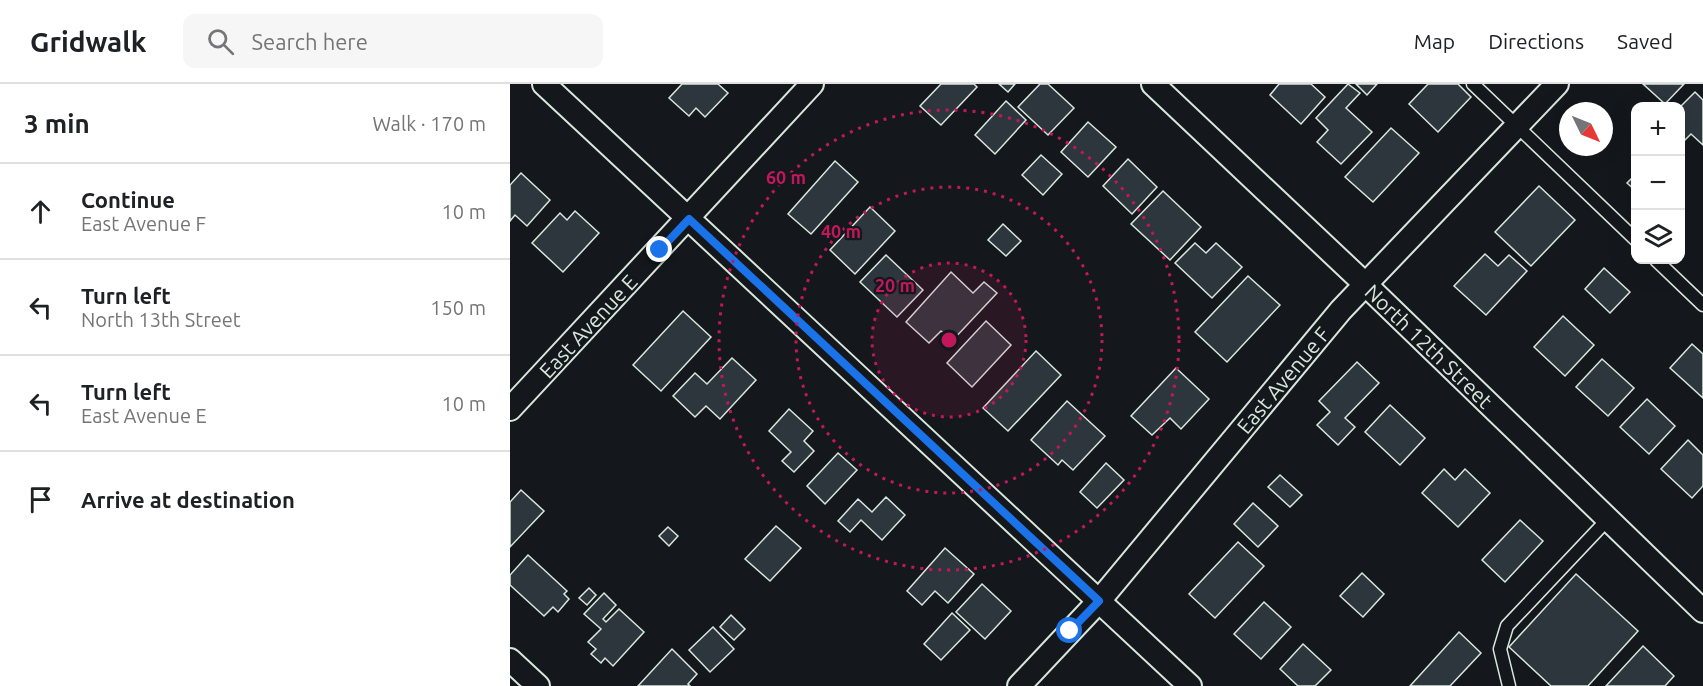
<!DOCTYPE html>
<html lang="en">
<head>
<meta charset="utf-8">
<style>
  :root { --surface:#fff; --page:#f6f6f6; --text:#202124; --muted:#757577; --line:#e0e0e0 }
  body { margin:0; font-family:Ubuntu,sans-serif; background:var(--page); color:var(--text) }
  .controls { position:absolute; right:18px; top:18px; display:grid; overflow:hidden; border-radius:12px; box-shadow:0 6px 24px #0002 }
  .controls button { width:54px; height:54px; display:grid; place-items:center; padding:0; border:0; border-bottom:2px solid var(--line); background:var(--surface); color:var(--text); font:30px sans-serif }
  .compass { position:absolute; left:1049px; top:18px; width:54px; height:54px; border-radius:50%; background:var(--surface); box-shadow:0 6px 24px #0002; rotate:133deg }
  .stop { position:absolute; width:18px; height:18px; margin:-14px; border:4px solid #1a73e8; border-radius:50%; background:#fff }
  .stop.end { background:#1a73e8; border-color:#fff; box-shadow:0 2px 6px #0008 }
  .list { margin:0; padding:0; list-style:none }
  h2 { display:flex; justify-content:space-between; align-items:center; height:78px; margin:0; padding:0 24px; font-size:26px }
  h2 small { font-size:20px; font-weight:400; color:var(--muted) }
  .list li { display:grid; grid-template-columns:39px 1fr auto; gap:18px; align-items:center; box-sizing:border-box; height:96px; padding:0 24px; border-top:2px solid var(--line) }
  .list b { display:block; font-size:22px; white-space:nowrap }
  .list p { margin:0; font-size:20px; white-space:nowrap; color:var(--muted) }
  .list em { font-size:20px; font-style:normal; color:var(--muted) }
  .icon { flex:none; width:33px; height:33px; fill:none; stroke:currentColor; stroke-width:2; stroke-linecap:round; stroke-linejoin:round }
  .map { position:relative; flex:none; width:1193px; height:602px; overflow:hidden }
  header { display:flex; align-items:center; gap:36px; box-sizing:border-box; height:84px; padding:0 30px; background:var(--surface); border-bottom:2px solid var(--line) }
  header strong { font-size:28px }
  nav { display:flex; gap:33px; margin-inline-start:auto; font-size:21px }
  .search { width:420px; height:54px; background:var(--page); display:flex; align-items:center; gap:15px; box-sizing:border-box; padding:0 21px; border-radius:12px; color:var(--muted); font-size:22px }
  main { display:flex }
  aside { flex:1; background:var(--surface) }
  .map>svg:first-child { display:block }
</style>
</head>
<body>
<header>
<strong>Gridwalk</strong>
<div class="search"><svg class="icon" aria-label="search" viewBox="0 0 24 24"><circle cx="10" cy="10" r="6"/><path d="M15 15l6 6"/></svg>Search here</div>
<nav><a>Map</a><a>Directions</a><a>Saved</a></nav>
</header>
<main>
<aside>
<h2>3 min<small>Walk · 170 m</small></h2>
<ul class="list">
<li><svg class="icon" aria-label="ahead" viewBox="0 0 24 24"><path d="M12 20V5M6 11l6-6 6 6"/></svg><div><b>Continue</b><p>East Avenue F</p></div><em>10 m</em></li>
<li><svg class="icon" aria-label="left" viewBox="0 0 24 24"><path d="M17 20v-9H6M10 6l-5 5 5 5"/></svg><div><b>Turn left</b><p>North 13th Street</p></div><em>150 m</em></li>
<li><svg class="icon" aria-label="left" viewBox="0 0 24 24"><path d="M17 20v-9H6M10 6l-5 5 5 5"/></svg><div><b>Turn left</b><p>East Avenue E</p></div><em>10 m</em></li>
<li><svg class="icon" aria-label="arrive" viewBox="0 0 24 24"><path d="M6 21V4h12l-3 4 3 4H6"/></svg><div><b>Arrive at destination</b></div></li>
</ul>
</aside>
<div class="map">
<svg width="1193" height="602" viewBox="0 0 1193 602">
  <rect width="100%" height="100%" fill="#14181c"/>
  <g fill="#2c363c" stroke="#d8e6dc" stroke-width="1.5">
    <path d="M172 0H208L218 9 195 33 186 24 179 32 159 14Z"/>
    <path d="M431 0H464L467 3 431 41 410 22Z"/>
    <path d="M489 0H505L498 8Z"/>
    <path d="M530 0H538L564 24 538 51 508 23Z"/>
    <path d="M769 0H801L815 13 791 40 760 11Z"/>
    <path d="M838 0 850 9 836 24 862 48 831 80 807 58 818 46 806 34Z"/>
    <path d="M846 0H867L857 11Z"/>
    <path d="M918 0H948L961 13 928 48 899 20Z"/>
    <path d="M1133 0H1174L1155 20Z"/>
    <path d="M1185 8 1193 16V61L1181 50 1170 61V23Z"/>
    <path d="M496 17 516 36 485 70 465 51Z"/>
    <path d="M578 38 606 63 578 93 551 68Z"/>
    <path d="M881 44 909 69 863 118 835 93Z"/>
    <path d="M531 71 552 90 533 111 512 91Z"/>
    <path d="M618 75 647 103 622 130 593 102Z"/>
    <path d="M325 77 348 98 301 150 278 130Z"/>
    <path d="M11 89 40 116 17 142 5 131 0 137V101Z"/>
    <path d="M1126 90V107L1117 99Z"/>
    <path d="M1029 102 1065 136 1021 182 985 148Z"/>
    <path d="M653 107 691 143 660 176 621 140Z"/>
    <path d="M360 123 385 147 345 190 320 166Z"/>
    <path d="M65 127 89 149 53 188 22 159 50 129 57 136Z"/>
    <path d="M493 140 511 157 496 172 478 156Z"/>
    <path d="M685 159 696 169 706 159 732 183 702 214 665 179Z"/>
    <path d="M975 170 988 182 999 171 1017 187 976 231 944 202Z"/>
    <path d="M376 171 413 206 387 233 350 198Z"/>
    <path d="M1094 184 1120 208 1100 229 1075 205Z"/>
    <path d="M441 188 463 209 474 198 487 209 442 257 431 247 419 259 396 238Z"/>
    <path d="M738 192 770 221 717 278 685 248Z"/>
    <path d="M173 227 201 253 151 307 123 281Z"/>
    <path d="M1053 232 1084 261 1055 292 1024 263Z"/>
    <path d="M476 237 501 261 462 303 437 279Z"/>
    <path d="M1182 260 1193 270V314L1160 284Z"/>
    <path d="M526 267 551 291 498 347 473 324Z"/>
    <path d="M222 274 246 296 210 335 196 322 185 333 163 312 185 289 197 300Z"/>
    <path d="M1092 275 1124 304 1098 332 1066 303Z"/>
    <path d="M847 278 869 299 835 334 845 343 828 361 807 341 820 328 809 317Z"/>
    <path d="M666 284 699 315 671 345 660 334 642 351 621 332Z"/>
    <path d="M1137 315 1165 342 1139 370 1110 343Z"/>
    <path d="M557 317 595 352 563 386 552 376 548 381 521 356Z"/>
    <path d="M880 321 915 354 890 381 855 348Z"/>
    <path d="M279 325 303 347 294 357 304 367 284 388 272 377 281 368 259 347Z"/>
    <path d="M1178 356 1193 371V402L1182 414 1151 385Z"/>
    <path d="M328 369 347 386 315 420 297 402Z"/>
    <path d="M596 379 614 396 587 424 570 408Z"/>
    <path d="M934 385 945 396 955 385 980 409 948 443 912 409Z"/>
    <path d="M770 391 792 411 780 423 758 403Z"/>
    <path d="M11 406 34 427 0 463V418Z"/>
    <path d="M376 413 395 431 372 456 351 436 340 448 328 437 348 415 362 428Z"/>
    <path d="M743 419 768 442 748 463 724 440Z"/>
    <path d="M1010 436 1033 457 995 498 972 476Z"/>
    <path d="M266 442 291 464 260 497 235 475Z"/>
    <path d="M158 443 168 452 159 462 149 452Z"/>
    <path d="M728 458 754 482 705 534 679 510Z"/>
    <path d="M435 464 464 490 438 519 425 507 412 521 397 507Z"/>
    <path d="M18 471 57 507 54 510 59 515 48 528 43 523 34 532 0 501V491Z"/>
    <path d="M852 489 874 510 853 533 830 512Z"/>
    <path d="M1066 490 1128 547 1078 602H1041L999 563Z"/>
    <path d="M472 500 501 527 475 555 446 528Z"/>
    <path d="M79 504 86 511 77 521 69 514Z"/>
    <path d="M94 509 106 521 93 535 96 538 109 525 134 548 103 582 95 574 91 579 81 570 86 565 78 558 91 545 74 530Z"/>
    <path d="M754 518 781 543 751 575 724 550Z"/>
    <path d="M442 529 460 546 431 576 414 560Z"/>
    <path d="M221 531 235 545 224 556 210 543Z"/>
    <path d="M203 543 224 565 200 588 179 566Z"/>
    <path d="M949 548 971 569 940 602H900Z"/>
    <path d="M793 560 821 586 805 602H788L770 585Z"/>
    <path d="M1133 562 1164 592 1155 602H1096Z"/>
    <path d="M162 565 187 590 178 600 180 602H128Z"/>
  </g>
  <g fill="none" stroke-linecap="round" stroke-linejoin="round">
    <g stroke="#d8e6dc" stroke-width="15">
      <g id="lane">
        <path d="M963 0 1126 156"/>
        <path d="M1146 176 1193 221"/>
        <path d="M999 602 990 565 997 542 1098 435"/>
      </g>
    </g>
    <g stroke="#d8e6dc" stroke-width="26">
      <g id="street">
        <path d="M34 0 680 602"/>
        <path d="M643 0 855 200 1193 527"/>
        <path d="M0 325 302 0"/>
        <path d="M0 576 28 602"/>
        <path d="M509 602 589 517 831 226 1047 0"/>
      </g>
    </g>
    <use href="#lane" stroke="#14181c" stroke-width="12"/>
    <use href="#street" stroke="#14181c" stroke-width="22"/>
  </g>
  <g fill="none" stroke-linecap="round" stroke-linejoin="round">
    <path stroke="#1a73e8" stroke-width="8" d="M150 166 179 135 589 517 560 547"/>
  </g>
  <circle cx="439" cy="256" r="77" fill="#c2185b" fill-opacity=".12"/>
  <g fill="none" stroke="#c2185b" stroke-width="3" stroke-dasharray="3 6">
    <circle cx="439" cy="256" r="77"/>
    <circle cx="439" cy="256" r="153"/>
    <circle cx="439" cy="256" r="230"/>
  </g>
  <g text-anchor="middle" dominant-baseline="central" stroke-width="4.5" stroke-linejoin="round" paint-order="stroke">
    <g font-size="21" fill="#d8e6dc" stroke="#14181c">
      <text transform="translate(78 242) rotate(-47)">East Avenue E</text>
      <text transform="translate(919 262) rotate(44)">North 12th Street</text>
      <text transform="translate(773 296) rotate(-50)">East Avenue F</text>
    </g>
  </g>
  <circle cx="439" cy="256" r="9" fill="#c2185b" stroke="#14181c" stroke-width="3"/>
  <g font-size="18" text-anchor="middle" font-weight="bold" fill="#c2185b" stroke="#14181c" stroke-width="4.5" stroke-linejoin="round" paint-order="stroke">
    <text x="276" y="100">60 m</text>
    <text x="331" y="154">40 m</text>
    <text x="385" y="208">20 m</text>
  </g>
</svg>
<div class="controls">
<button>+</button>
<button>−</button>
<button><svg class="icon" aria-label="layers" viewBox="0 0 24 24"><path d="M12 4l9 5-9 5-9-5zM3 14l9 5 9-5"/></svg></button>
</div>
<svg class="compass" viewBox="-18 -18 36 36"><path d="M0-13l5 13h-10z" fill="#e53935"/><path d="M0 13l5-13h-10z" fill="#757577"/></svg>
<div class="stop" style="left:560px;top:547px"></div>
<div class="stop end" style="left:150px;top:166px"></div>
</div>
</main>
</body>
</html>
